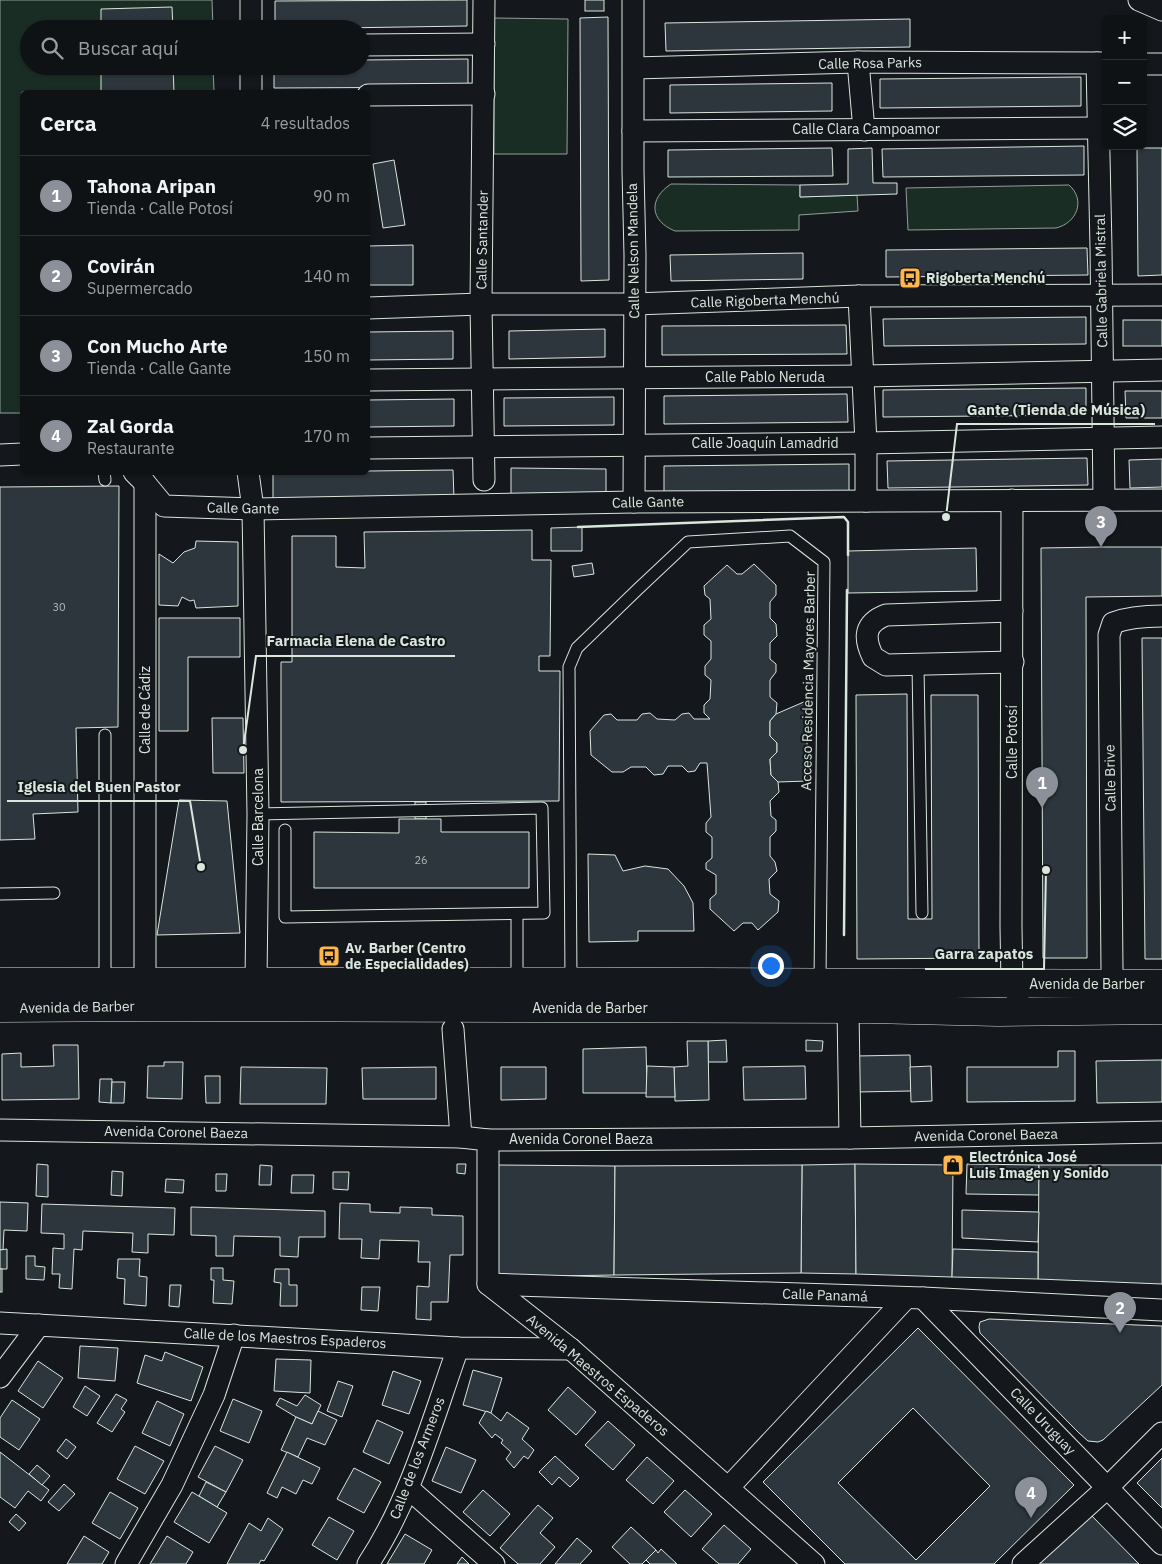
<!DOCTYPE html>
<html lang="es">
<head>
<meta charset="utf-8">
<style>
  :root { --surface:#0f1215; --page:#1d2022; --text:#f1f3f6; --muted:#9b9ea0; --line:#2f3234; --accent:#8c9099 }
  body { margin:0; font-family:"IBM Plex Sans",sans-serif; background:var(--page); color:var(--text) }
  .controls { position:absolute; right:15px; top:15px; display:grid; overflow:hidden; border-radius:8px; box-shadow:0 1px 4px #0004 }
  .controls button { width:45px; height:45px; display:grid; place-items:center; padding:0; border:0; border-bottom:1px solid var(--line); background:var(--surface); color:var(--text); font:25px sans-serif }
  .you { position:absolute; left:770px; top:965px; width:18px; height:18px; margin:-12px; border:4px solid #fff; border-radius:50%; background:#1a73e8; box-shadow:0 0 0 8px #1a73e833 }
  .badge { display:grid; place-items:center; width:32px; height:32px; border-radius:50%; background:var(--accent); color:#fff; font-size:16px; font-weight:700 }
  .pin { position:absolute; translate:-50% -41px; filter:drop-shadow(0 1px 2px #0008) }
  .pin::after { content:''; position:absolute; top:26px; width:18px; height:15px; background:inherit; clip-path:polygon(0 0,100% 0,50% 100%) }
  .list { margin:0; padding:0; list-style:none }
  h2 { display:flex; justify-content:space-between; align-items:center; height:65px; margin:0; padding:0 20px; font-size:21px }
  h2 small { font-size:16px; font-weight:400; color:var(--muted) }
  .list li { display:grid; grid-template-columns:32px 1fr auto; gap:15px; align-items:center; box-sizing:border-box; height:80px; padding:0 20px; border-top:1px solid var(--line) }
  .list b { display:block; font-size:19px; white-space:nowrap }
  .list p { margin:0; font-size:16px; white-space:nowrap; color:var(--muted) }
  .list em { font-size:16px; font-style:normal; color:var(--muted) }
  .icon { flex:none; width:28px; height:28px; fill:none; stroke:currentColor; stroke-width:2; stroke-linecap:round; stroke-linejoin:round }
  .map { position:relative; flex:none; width:1162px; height:1564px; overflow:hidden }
  .search { position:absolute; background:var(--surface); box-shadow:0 1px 4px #0004; left:20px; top:20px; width:350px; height:55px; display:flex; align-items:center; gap:12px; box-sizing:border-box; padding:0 18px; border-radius:28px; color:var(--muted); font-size:19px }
  .panel { position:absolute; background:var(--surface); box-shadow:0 1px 4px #0004; left:20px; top:90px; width:350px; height:385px; border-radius:8px }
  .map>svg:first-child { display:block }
</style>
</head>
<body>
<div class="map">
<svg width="1162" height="1564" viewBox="0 0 1162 1564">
  <rect width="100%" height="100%" fill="#14181c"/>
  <g fill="#1a2d24" stroke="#939e99">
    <path d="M0 0H212L213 29H29V66H213L214 92H22V413H0Z"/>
    <path d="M494 18 568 19 567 154H494Z"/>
    <path d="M671 184 800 185V197L857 195 858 211 799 215V230L675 231C650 221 648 199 671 184Z"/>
    <path d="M1069 185C1086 200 1077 223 1056 228L908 230 906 188Z"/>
  </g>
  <g fill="#2c363c" stroke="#d8e6dc" fill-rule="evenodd">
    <path d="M467 0V26L275 29V1Z"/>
    <rect x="585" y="0" width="19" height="11"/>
    <path d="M172 7 173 29H101V9Z"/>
    <path d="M608 17 609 280 581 281 580 18Z"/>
    <path d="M910 19V47L666 51 665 23Z"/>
    <path d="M468 59V87L274 88V66H361V60Z"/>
    <path d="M101 66H173L174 92H101Z"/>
    <path d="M1081 77V106L880 108V79Z"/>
    <path d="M832 83V111L670 113V85Z"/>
    <path d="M1084 146V175L883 177 882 149Z"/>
    <path d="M832 148 833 176 668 177V150Z"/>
    <path d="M872 148 873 183H897V194L800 197V185L848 184V149Z"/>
    <path d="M1137 148H1162V275L1138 276Z"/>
    <path d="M394 160 405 225 383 228 373 164Z"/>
    <path d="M413 245V285H368V246Z"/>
    <path d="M1087 248 1088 275 886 277V250Z"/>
    <path d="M803 253V279L671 281 670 255Z"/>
    <path d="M1086 317V344L884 346 883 319Z"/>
    <rect x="1123" y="320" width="39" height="26"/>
    <path d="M846 325 847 354 662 355V326Z"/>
    <path d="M605 329V357L509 359V331Z"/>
    <path d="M453 331V359L368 360V332Z"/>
    <path d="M1086 388V415L883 417V390Z"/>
    <path d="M1125 391H1162V418H1126Z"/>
    <path d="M847 394 848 422 664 424V396Z"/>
    <path d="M614 397V425L504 426V398Z"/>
    <path d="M454 399V426L368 427V400Z"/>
    <path d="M1087 458 1088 485 888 488 887 461Z"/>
    <path d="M1162 459V487L1130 488 1129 460Z"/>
    <path d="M849 464V492L664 494V466Z"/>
    <path d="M511 468 606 469V496L511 495Z"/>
    <path d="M453 470 454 499 273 501V472H368V471Z"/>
    <path d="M119 486 118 727 76 728 78 812 33 814 35 839 0 840V487Z"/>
    <path d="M582 527V551H551V528Z"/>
    <path d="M532 530V560H551L550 656H539V671H560L559 801 281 802V662H292V536H336V567L365 568 364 532Z"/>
    <path d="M196 541 238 542V606L196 608 194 600 190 601 182 597 178 606 159 605V554L173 563 184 552 195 548Z"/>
    <path d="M1101 547H1162V596L1086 597 1087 958H1043L1041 548Z"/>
    <path d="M976 548 977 591 848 593V551Z"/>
    <path d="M592 563 594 574 574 577 572 566Z"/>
    <path d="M754 564 776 585V595L770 602V618L776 624 777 636 770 643V659L776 664V672L770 680V697L777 703 776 714 770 721V736L777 743V752L770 759 771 775 778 782 779 792 770 801 771 816 776 820V831L770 837V856L775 862 777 871 769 879 770 894 779 901 778 912 758 930 752 923H743L734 931 710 909V899L716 894V875L706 869V863L712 858V837L706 832V823L711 817 707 763H700L695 771 688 772 682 766H668L663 774 654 775 646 767H631L623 772H612L591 755 590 731 604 715 611 714 617 720H637L642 714 650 713 657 719 675 720 682 714 689 713 694 719H710L704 713V705L710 699 711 680 705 675V666L711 659V641L704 635V625L711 619 710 599 705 595 704 586 727 565 737 574H742Z"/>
    <path d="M159 618H240V657H188V731H159Z"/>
    <path d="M1142 638H1162V959H1145Z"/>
    <path d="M907 694 908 919H932L931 695H978L979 958 857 959 856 695Z"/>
    <path d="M806 701 808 781 778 782 771 775 770 759 777 752V743L770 736V721L776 714Z"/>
    <path d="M212 718H243L244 773H213Z"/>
    <path d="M179 800 227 801 240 933 157 935Z"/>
    <rect x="415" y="802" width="11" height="17"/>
    <path d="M399 819H441V832H529V888H314V832L399 833Z"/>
    <path d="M588 854 615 855 623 871 645 866 668 869 684 886 693 903 694 931H638V941L589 942Z"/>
    <path d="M726 1040 727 1062H708V1041Z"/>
    <path d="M806 1040 823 1041 822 1051H806Z"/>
    <path d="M687 1041H708L709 1100 675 1101 674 1067 688 1066Z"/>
    <path d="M53 1045H78L79 1099 2 1100V1054L21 1053V1067L54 1066Z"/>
    <path d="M646 1047 647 1093H583V1049Z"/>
    <path d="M1058 1051H1075V1101L967 1102V1067H1058Z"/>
    <path d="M910 1055 911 1091 856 1092V1056Z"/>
    <path d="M1162 1060V1102L1097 1103 1096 1061Z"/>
    <path d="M164 1062H183L182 1099 147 1098 148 1066H164Z"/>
    <path d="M647 1066 674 1067 675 1097H646Z"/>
    <path d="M805 1066 806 1099 744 1100 743 1067Z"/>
    <path d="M931 1066 932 1101 911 1102 910 1067Z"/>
    <path d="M241 1067 327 1068 326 1104H240Z"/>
    <path d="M436 1067V1099H363L362 1068Z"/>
    <path d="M501 1067H546V1099L501 1100Z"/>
    <path d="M205 1076H220V1103H206Z"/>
    <path d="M100 1079H112L111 1103 99 1102Z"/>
    <path d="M112 1082H125L124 1103H111Z"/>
    <path d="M37 1164 48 1165V1197L36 1196Z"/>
    <path d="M457 1164H466L465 1174 457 1173Z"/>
    <path d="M855 1164 856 1274 801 1273 802 1165Z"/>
    <path d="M855 1164 953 1165 952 1277 856 1274Z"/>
    <path d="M967 1164 1039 1165V1195L966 1194Z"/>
    <path d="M260 1165 272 1166 271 1185H259Z"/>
    <path d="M497 1165 615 1166 614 1275 496 1277Z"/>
    <path d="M802 1165 801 1273 614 1275 615 1166Z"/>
    <path d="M1039 1165H1162V1284L1038 1279Z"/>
    <path d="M112 1171 123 1172 122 1196 111 1195Z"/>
    <path d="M333 1172H349L348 1190 333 1189Z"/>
    <path d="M216 1174H227L226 1191H216Z"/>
    <path d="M292 1175H314L313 1193H291Z"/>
    <path d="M166 1179 184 1180 183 1193 165 1192Z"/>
    <path d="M0 1202 28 1203 27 1231 4 1230 3 1250H0Z"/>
    <path d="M340 1203 370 1204V1212L400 1213V1207L432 1208V1215L463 1216V1255H450L448 1302H431V1320L416 1319 417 1286 429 1287 430 1262H418L419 1241 380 1240 379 1259 361 1258 362 1239H339Z"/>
    <path d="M42 1204 175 1208 174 1235 148 1234V1253L132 1252 133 1233 83 1231 82 1250 74 1249 72 1289 59 1288 60 1274H52L53 1248 64 1249V1234L41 1233Z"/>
    <path d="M191 1207 325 1211V1237H299L298 1257 280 1256V1237L234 1236 233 1256H216V1236L191 1235Z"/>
    <path d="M962 1210 1039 1212 1038 1242 962 1238Z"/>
    <path d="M7 1249V1269H0V1250Z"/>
    <path d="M953 1249 1038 1252V1279L952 1277Z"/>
    <path d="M26 1256H35V1266L45 1267 44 1280 26 1279Z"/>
    <path d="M118 1259H140L139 1276 147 1277 146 1306 124 1304 125 1279 117 1278Z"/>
    <path d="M211 1268H223V1280L234 1281 232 1304 213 1303 214 1280H211Z"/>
    <rect x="0" y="1269" width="2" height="23"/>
    <path d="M275 1269H289V1285H297V1306H280L281 1283 274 1282Z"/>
    <path d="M170 1285H181L179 1307 169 1306Z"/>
    <path d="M362 1287H380L378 1311 361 1310Z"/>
    <path d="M989 1319 1162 1326V1385L1103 1440 1098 1442 1088 1441 1079 1433 980 1333 979 1327 980 1322Z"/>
    <path d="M918 1328 1074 1485 994 1564H845L763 1482ZM913 1408 990 1486 916 1560 838 1483Z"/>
    <path d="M80 1346 118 1348 115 1381 78 1378Z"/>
    <path d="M165 1352 203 1367 191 1401 137 1383 145 1355 162 1361Z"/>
    <path d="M276 1359 311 1360 310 1393 274 1391Z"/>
    <path d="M38 1361 63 1378 43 1408 18 1391Z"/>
    <path d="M473 1370 502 1378 491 1413 463 1405Z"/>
    <path d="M393 1371 421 1381 409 1414 382 1405Z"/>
    <path d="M338 1381 353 1386 342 1417 327 1411Z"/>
    <path d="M85 1386 100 1396 87 1416 73 1407Z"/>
    <path d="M568 1387 596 1412 576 1435 548 1410Z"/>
    <path d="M116 1394 127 1400 121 1409 125 1412 112 1432 97 1423Z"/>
    <path d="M305 1395 321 1405 312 1424 296 1417 276 1405 280 1398 297 1406Z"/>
    <path d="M233 1399 262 1411 249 1443 220 1431Z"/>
    <path d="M12 1400 40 1419 19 1450 0 1437V1418Z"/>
    <path d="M157 1401 184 1414 170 1446 142 1433Z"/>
    <path d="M318 1411 337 1420 325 1445 307 1438 298 1457 281 1450 296 1417 312 1424Z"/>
    <path d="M486 1411 491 1413 501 1421 507 1412 529 1428 522 1439 534 1450 528 1459 524 1456 514 1468 506 1459 511 1452 501 1443 503 1440 495 1434 492 1438 479 1423Z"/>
    <path d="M377 1420 403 1432 389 1464 363 1452Z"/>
    <path d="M608 1421 635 1445 613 1470 585 1445Z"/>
    <path d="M66 1439 76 1447 67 1459 57 1451Z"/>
    <path d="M135 1446 164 1461 145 1494 117 1479Z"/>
    <path d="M215 1446 243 1460 226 1492 198 1477Z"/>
    <path d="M446 1447 476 1460 461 1493 432 1481Z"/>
    <path d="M0 1452 49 1490 41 1501 28 1491 15 1508 0 1497Z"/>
    <path d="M287 1452 320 1468 312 1484 303 1480 296 1494 282 1487 277 1498 267 1493Z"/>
    <path d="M555 1456 579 1478 570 1487 559 1477 552 1485 539 1472Z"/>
    <path d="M647 1457 674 1481 653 1504 626 1480Z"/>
    <path d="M1162 1458V1508L1137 1483Z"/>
    <path d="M37 1465 50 1476 42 1485 29 1474Z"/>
    <path d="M354 1468 381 1482 364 1513 337 1499Z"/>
    <path d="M206 1482 226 1492 217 1507 199 1496Z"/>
    <path d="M64 1484 75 1494 59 1511 48 1502Z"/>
    <path d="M483 1490 510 1514 490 1536 463 1512Z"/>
    <path d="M685 1490 712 1514 691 1537 664 1512Z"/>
    <path d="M110 1492 138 1508 120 1539 92 1523Z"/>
    <path d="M192 1492 227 1513 209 1543 174 1522Z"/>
    <path d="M538 1505 553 1518 540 1533 555 1547 540 1564H518L500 1548Z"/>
    <path d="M16 1514 26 1523 19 1531 9 1522Z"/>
    <path d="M1090 1514 1139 1564H1039Z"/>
    <path d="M329 1517 354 1531 337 1560 312 1545Z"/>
    <path d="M268 1518 283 1529 264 1561 261 1560 259 1564H227L249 1523 261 1531Z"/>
    <path d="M724 1525 751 1549 738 1564H719L702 1549Z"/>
    <path d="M631 1527 656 1550 642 1564H630L612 1547Z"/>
    <path d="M405 1534 432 1550 424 1564H387Z"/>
    <path d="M84 1536 109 1552 102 1564H67Z"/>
    <path d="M167 1536 193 1552 186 1564H150Z"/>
    <path d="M577 1538 592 1551 580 1564H555Z"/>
    <path d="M661 1549 677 1564H650L646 1560 656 1550 658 1553Z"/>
    <path d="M462 1557 469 1564H457Z"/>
  </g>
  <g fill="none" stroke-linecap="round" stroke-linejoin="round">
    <g stroke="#d8e6dc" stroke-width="13">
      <g id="lane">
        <path d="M104 472 105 480"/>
        <path d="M918 665 922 913"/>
        <path d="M105 735V982"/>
        <path d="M258 814 542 808 544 913 285 917V830"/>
        <path d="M0 894 54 893"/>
        <path d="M517 981V914"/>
        <path d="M571 981 569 667 577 648 638 589 688 542 790 536 824 562 820 982"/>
      </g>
    </g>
    <g stroke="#d8e6dc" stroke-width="23">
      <g id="street">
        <path d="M251 0V29"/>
        <path d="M633 0V171L635 255 634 502"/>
        <path d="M1139 0 1162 10"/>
        <path d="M361 45 484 44"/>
        <path d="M858 62 864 130"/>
        <path d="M1097 63 1101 248 1104 500"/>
        <path d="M1143 64H1162"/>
        <path d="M634 68 858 62 1106 63"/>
        <path d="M251 92V66"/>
        <path d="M368 95 484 94"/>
        <path d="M633 131 1099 128"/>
        <path d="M859 296 866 443V501"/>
        <path d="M368 308 481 304H634L859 296 1162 295"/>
        <path d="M368 380 863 376 1162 370"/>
        <path d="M368 448 866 443 1162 437"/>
        <path d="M0 455 22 454"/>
        <path d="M134 472 145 483 164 506 253 509 634 502 1162 500"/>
        <path d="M248 472 253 509 258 814 256 982"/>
        <path d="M484 480 481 304 484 0"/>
        <path d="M145 483V982L149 994"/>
        <path d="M1012 500 1011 927 1012 984 1018 996"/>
        <path d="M1012 611 886 615C865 623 863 637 873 657L886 665 1013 662"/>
        <path d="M1115 984 1112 970 1109 635 1113 623C1129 617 1145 616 1162 616"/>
        <path d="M848 1009 850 1138"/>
        <path d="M453 1029 461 1137"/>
        <path d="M0 1130 461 1137 488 1140 850 1138 1162 1132"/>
        <path d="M488 1140V1284L571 1349 814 1564"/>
        <path d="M488 1284 923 1298 1162 1310"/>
        <path d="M923 1298 1162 1544"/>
        <path d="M0 1323 458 1348 571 1349"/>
        <path d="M0 1377 39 1325"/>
        <path d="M408 1488 494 1564"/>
        <path d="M728 1488 906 1298"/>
        <path d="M126 1564 172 1485 214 1395 234 1335"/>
        <path d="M368 1564C411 1499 432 1421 458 1348"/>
        <path d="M1023 1564 1107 1488 1162 1433"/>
      </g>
    </g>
    <g stroke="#d8e6dc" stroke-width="29">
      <g id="primary">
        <path d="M0 982C387 979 775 983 1162 984"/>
        <path d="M0 1008 155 1007 869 1009 998 1012 1162 1010"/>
      </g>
    </g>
    <use href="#lane" stroke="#14181c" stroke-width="11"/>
    <use href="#street" stroke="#14181c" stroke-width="21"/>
    <use href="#primary" stroke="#14181c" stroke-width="28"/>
    <g stroke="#d8e6dc" stroke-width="2.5">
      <path d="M578 527 844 517 848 522V555"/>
      <path d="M844 935 847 590"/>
    </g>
  </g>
  <defs>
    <g id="bus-square" transform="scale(1.125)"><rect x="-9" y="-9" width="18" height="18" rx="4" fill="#ffb74d" stroke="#14181c"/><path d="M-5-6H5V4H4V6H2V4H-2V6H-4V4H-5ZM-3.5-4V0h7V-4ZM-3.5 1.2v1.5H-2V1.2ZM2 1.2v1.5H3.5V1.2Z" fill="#111"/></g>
    <g id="shop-square" transform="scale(1.125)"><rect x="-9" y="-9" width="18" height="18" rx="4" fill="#ffb74d" stroke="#14181c"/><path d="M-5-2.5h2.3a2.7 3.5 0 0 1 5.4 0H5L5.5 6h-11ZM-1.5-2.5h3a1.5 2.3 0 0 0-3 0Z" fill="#111"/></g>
  </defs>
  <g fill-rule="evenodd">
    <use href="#bus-square" x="910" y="278"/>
    <use href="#bus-square" x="329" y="956"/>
    <use href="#shop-square" x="953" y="1165"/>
  </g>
  <g text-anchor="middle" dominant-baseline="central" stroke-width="4" stroke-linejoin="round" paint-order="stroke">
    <g font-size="11" fill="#adbab4">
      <text x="59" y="607">30</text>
      <text x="421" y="860">26</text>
    </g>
    <g font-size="14" fill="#d8e6dc" stroke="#14181c">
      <text transform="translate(870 63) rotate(-1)">Calle Rosa Parks</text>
      <text x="866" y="129">Calle Clara Campoamor</text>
      <text transform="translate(482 240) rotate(-89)">Calle Santander</text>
      <text transform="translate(633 251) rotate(-91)">Calle Nelson Mandela</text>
      <text transform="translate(1101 281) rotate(-91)">Calle Gabriela Mistral</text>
      <text transform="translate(765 300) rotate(-2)">Calle Rigoberta Menchú</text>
      <text x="765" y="377">Calle Pablo Neruda</text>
      <text x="765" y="443">Calle Joaquín Lamadrid</text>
      <text transform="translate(648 502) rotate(-1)">Calle Gante</text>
      <text transform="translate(243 508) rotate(1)">Calle Gante</text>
      <text transform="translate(808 681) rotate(-89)">Acceso Residencia Mayores Barber</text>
      <text transform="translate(145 710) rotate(-90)">Calle de Cádiz</text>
      <text transform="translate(1012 742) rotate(-90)">Calle Potosí</text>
      <text transform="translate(1110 778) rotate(-91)">Calle Brive</text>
      <text transform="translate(258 817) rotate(-90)">Calle Barcelona</text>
      <text x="1087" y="984">Avenida de Barber</text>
      <text transform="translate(77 1007) rotate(-1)">Avenida de Barber</text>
      <text x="590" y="1008">Avenida de Barber</text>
      <text transform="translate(176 1132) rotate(1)">Avenida Coronel Baeza</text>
      <text transform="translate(986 1135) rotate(-1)">Avenida Coronel Baeza</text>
      <text x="581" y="1139">Avenida Coronel Baeza</text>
      <text transform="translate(825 1295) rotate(2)">Calle Panamá</text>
      <text transform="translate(285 1338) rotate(3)">Calle de los Maestros Espaderos</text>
      <text transform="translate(598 1375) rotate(40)">Avenida Maestros Espaderos</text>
      <text transform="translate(1043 1421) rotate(46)">Calle Uruguay</text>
      <text transform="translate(417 1458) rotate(-69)">Calle de los Armeros</text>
    </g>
    <g font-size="14" font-weight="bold" fill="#d8e6dc" stroke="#14181c" text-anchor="start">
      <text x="926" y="278">Rigoberta Menchú</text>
      <text x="345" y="948">Av. Barber (Centro<tspan x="345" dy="16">de Especialidades)</tspan></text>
      <text x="969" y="1157">Electrónica José<tspan x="969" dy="16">Luis Imagen y Sonido</tspan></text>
    </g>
  </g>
  <path fill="none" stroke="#d8e6dc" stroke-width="2" d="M946 517L957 424H1155M243 750L256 656H455M201 867L190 801H7M1046 870L1044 969H925"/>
  <g fill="#d8e6dc" stroke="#14181c" stroke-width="2">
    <circle cx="946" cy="517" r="5"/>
    <circle cx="243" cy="750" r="5"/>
    <circle cx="201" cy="867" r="5"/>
    <circle cx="1046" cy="870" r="5"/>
  </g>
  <g font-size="15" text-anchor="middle" font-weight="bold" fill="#d8e6dc" stroke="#14181c" stroke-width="4" stroke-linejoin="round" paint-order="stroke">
    <text x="1056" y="415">Gante (Tienda de Música)</text>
    <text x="356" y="646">Farmacia Elena de Castro</text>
    <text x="99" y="792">Iglesia del Buen Pastor</text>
    <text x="984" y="959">Garra zapatos</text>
  </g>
</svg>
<div class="controls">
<button>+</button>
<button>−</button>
<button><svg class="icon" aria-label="layers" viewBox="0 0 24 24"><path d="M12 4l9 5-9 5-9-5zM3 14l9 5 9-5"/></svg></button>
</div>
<div class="you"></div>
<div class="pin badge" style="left:1042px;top:808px">1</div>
<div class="pin badge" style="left:1120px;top:1333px">2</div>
<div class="pin badge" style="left:1101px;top:547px">3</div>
<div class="pin badge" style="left:1031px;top:1518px">4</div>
<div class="search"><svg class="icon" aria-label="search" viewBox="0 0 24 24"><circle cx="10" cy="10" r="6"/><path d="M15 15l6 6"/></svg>Buscar aquí</div>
<section class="panel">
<h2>Cerca<small>4 resultados</small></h2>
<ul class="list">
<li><span class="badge">1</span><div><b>Tahona Aripan</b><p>Tienda · Calle Potosí</p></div><em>90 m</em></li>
<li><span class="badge">2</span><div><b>Covirán</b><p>Supermercado</p></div><em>140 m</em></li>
<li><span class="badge">3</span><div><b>Con Mucho Arte</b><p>Tienda · Calle Gante</p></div><em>150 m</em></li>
<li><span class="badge">4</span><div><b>Zal Gorda</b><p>Restaurante</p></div><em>170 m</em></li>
</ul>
</section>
</div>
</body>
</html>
